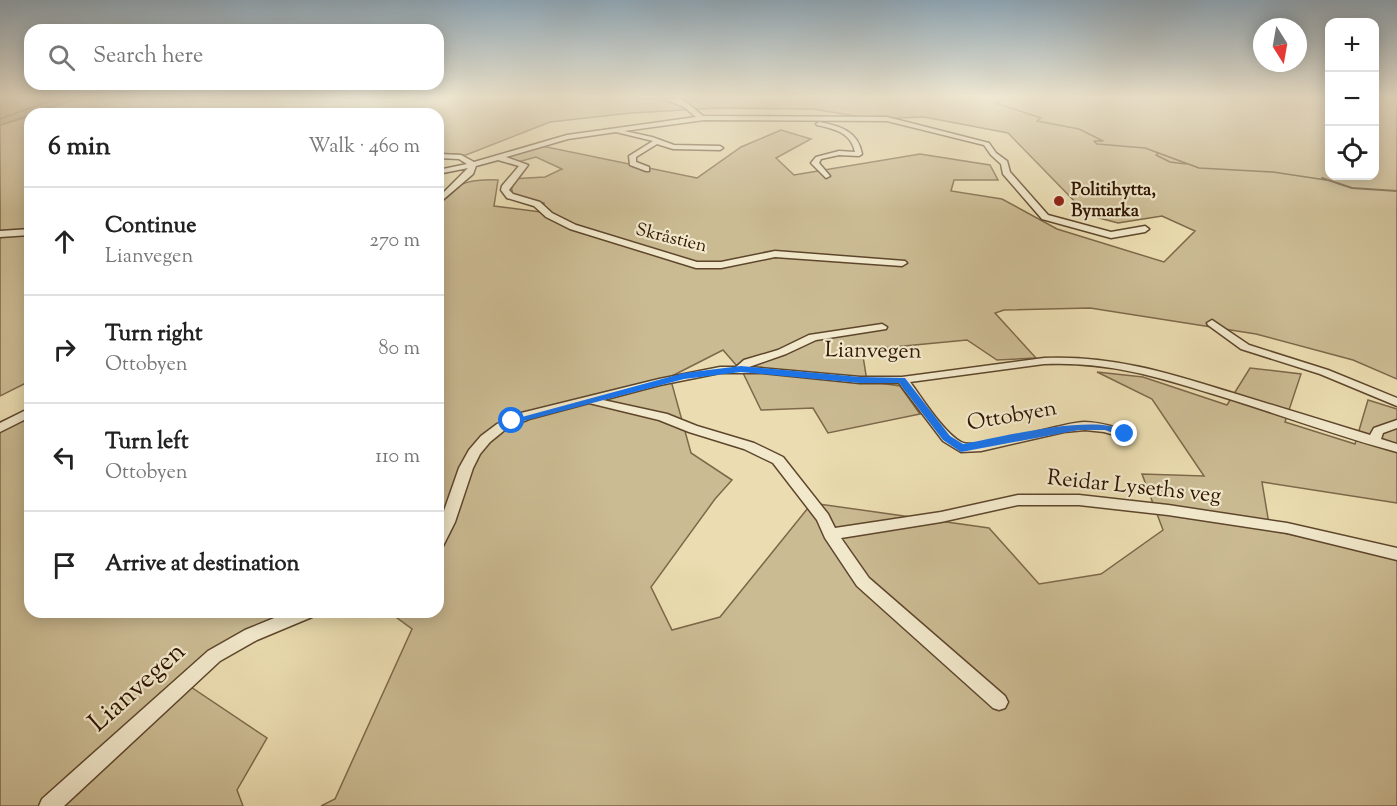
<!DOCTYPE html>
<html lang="en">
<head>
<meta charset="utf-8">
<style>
  :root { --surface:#fff; --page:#f2f2f2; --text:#222; --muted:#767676; --line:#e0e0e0 }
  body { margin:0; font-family:"Sorts Mill Goudy",serif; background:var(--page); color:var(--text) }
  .controls { position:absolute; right:18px; top:18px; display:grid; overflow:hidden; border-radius:12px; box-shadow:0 3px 15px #0003 }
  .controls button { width:54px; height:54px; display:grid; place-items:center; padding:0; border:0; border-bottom:2px solid var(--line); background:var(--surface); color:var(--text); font:30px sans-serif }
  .compass { position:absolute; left:1253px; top:18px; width:54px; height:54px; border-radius:50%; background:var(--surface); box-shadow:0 3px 15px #0003; rotate:169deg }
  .stop { position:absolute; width:18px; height:18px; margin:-14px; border:4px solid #1a73e8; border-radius:50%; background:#fff }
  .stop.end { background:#1a73e8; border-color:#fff; box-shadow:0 2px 6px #0008 }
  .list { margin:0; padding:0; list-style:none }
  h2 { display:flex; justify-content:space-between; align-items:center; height:78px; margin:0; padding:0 24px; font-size:26px }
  h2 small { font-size:20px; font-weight:400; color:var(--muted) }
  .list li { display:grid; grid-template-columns:39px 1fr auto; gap:18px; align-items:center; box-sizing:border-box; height:108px; padding:0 24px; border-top:2px solid var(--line) }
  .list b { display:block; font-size:22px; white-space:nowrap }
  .list p { margin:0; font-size:20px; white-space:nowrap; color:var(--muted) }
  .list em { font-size:20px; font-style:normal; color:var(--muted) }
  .icon { flex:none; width:33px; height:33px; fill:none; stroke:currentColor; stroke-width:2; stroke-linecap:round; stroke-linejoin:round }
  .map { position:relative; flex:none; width:1397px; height:806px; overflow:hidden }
  .search { position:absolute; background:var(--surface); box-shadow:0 3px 15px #0003; left:24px; top:24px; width:420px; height:66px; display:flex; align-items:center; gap:15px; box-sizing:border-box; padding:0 21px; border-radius:18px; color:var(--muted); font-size:22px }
  .panel { position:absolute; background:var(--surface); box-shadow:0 3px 15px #0003; left:24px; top:108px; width:420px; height:510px; border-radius:18px }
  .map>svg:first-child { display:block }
</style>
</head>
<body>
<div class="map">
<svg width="1397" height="806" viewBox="0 0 1397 806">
  <rect width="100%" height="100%" fill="#ebddb1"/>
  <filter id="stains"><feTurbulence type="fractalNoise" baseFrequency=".00333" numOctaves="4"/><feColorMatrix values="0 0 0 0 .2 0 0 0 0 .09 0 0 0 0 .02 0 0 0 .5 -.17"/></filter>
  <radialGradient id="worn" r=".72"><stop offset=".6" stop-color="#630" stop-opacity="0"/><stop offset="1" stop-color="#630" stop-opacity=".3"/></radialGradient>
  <g fill="#cbbb93" stroke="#7d684a" stroke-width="1.5">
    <path d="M83 98H1329L1330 176H1374L1375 98H1397V379L1353 360 1256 334 1090 308 1004 310 995 313 1036 358 997 360 967 340 862 350 867 381 900 386 920 414 828 433 813 408 761 410 743 373 723 350 670 377 691 453 732 480 715 499 651 587 672 630 720 617 812 503 989 528 1039 584 1101 574 1163 530 1142 474 1204 476 1152 399 1097 372 1143 377 1227 405 1250 368 1301 374 1285 422 1355 444 1368 400 1397 409V503L1262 482 1270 530 1397 558V806H321L335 799 412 629 389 612H438V198C459 182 473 179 498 180L494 206 541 212 544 203 513 196 510 179 545 177 562 169 536 157 518 162 502 157 537 145 697 178 741 147 781 130 811 139 776 158 794 175 920 154 990 165 998 180H954L951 191 1002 199 1057 229 1164 262 1195 231 1162 216 1118 223 1088 215 1008 133 924 117 873 119 813 109 717 108 631 113 550 122 466 155 438 153V114H34L41 110Z"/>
    <path d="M30 116V381L0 396V125Z"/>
    <path d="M30 408V612H314L231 649 188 685 267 738 237 790 243 806H0V422Z"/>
  </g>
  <path fill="#ab9975" stroke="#796446" stroke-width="1.5" d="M0 98H83L41 110 34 114 0 125Z"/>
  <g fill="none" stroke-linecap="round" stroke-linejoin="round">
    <path stroke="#6d563a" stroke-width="1.5" d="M0 119 57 98"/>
    <g stroke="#796446" stroke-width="1.5">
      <path d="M997 98 1002 100 996 103 1041 118 1037 121 1079 129 1103 141H1094L1097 144 1145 148 1199 168 1273 172 1326 180"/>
      <path d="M1158 153 1156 155 1170 162 1186 164"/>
    </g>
    <path stroke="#796446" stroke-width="2" d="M1322 178 1352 188 1397 191"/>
    <g stroke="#5e462c" stroke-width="3">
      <g id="minor">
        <path d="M662 98 676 100 674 98H681L703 116 887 117 989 143 996 153 1007 161 1010 172 1048 215 1111 232 1145 226 1149 229 1145 232 1111 238 1042 219 1003 174 1001 164 991 155 984 145 887 121 704 120 624 131 652 137 674 145 720 146 723 148 720 150 673 149 657 144 636 157V162L649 167V171H646L630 165 629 156 653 141 616 132 568 139 506 157 528 165 509 190 513 194 540 202 552 213 576 225 697 262H721L775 251 905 261 907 263 902 266 775 257 721 268H696L570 229 546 217 534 206 507 198 501 190 502 186 519 166 498 160 476 166 473 174 438 204V198L468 168 438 174V170L467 164 459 159 438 158V154L461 155 474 162 567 135 696 117 684 107Z"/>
        <path d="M819 122C840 126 858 131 862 154L859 156 839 155 821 159 819 163 830 176 826 178 811 163 816 157 839 151 855 152C851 132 834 129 817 125L816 124Z"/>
        <path d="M30 229V235L0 237V231Z"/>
        <path d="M1212 320 1249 345 1328 370 1397 398V406L1320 374 1241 349 1208 325 1207 323Z"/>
        <path d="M882 324 887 327 886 329 816 340 786 354 749 367 860 377H902L1044 358C1112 355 1169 373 1233 393 1279 407 1324 421 1370 435L1374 428 1397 420V428L1383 433 1381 439 1397 444V452C1338 436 1281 415 1223 397 1161 378 1110 361 1044 364L910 382C922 398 944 433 961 442 977 451 1059 423 1084 422 1100 422 1114 427 1129 431L1131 434 1129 437 1125 438 1104 432 1085 430 1064 432 981 451 961 452 943 441 899 383H860L762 373H720L660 385 603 400 667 414 697 426 754 443 783 457 828 514 835 528 941 512 1018 495H1079L1168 505 1287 523 1397 548V560L1287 533 1168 515 1079 505H1018L941 522 841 538 869 578 1005 696 1008 702 1005 708 999 710 993 708 857 586 825 538 817 520 773 463 744 449 689 432 659 420 589 403 529 419 506 429 490 442 480 454 473 468 455 522 443 546 438 548V528L459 468 469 450 481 436 497 424 521 413 659 379 720 367H736L744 360 778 350 809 335Z"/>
        <path d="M30 408V417L0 432V423Z"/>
        <path d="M289 612H314L312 617 257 640 220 661 64 806H39L42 799 208 651 245 630Z"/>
      </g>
    </g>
    <use href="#minor" fill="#f2e9cc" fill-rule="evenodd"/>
  </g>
  <linearGradient id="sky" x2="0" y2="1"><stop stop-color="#8fa9ba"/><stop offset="0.46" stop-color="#f6f0dc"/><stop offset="1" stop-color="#f6f0dc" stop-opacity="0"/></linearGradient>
  <rect width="1397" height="211" fill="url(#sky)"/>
  <path fill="#1a73e8" d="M741 366 860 377 905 378 950 436 963 444C999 438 1103 410 1130 434L1125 437 1105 430H1079L961 452 943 440 899 383H860L741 372 684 379 512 424 507 421 684 373Z"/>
  <circle fill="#8f2418" stroke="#f2e9cc" stroke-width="2" cx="1059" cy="201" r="6"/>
  <g text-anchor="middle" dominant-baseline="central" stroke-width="4.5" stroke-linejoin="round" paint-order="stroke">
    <g font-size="18" font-weight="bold" fill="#2f1400" stroke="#f2e9cc" text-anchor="start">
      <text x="1071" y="191">Politihytta,<tspan x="1071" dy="21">Bymarka</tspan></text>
    </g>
    <g font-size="18" fill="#2f1400" stroke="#f2e9cc">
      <text transform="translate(671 239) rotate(14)">Skråstien</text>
    </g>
    <g font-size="22" fill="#2f1400" stroke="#f2e9cc">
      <text transform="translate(873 352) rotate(1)">Lianvegen</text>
      <text transform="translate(1012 417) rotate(-10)">Ottobyen</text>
      <text transform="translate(1134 488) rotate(6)">Reidar Lyseths veg</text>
    </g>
    <g font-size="27" fill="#2f1400" stroke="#f2e9cc">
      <text transform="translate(138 688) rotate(-42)">Lianvegen</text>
    </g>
  </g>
  <rect width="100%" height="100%" filter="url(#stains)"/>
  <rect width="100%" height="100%" fill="url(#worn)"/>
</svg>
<div class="controls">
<button>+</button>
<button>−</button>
<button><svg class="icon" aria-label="locate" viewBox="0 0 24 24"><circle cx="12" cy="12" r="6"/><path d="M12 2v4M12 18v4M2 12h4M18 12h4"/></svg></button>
</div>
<svg class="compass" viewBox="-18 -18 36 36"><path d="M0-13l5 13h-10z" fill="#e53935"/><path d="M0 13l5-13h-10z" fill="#767676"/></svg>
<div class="stop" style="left:512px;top:421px"></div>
<div class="stop end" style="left:1125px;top:434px"></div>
<div class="search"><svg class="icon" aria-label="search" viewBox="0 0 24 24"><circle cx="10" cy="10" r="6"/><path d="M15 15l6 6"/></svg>Search here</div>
<section class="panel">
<h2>6 min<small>Walk · 460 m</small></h2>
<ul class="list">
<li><svg class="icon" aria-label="ahead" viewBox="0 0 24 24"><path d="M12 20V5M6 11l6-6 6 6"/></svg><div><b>Continue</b><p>Lianvegen</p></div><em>270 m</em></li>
<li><svg class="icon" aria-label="right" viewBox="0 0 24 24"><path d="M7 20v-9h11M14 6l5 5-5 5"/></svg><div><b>Turn right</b><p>Ottobyen</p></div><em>80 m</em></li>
<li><svg class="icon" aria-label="left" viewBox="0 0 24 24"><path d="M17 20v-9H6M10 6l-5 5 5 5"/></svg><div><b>Turn left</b><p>Ottobyen</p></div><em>110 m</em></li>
<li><svg class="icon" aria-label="arrive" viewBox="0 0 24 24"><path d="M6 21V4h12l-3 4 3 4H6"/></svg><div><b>Arrive at destination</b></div></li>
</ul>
</section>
</div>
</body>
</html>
